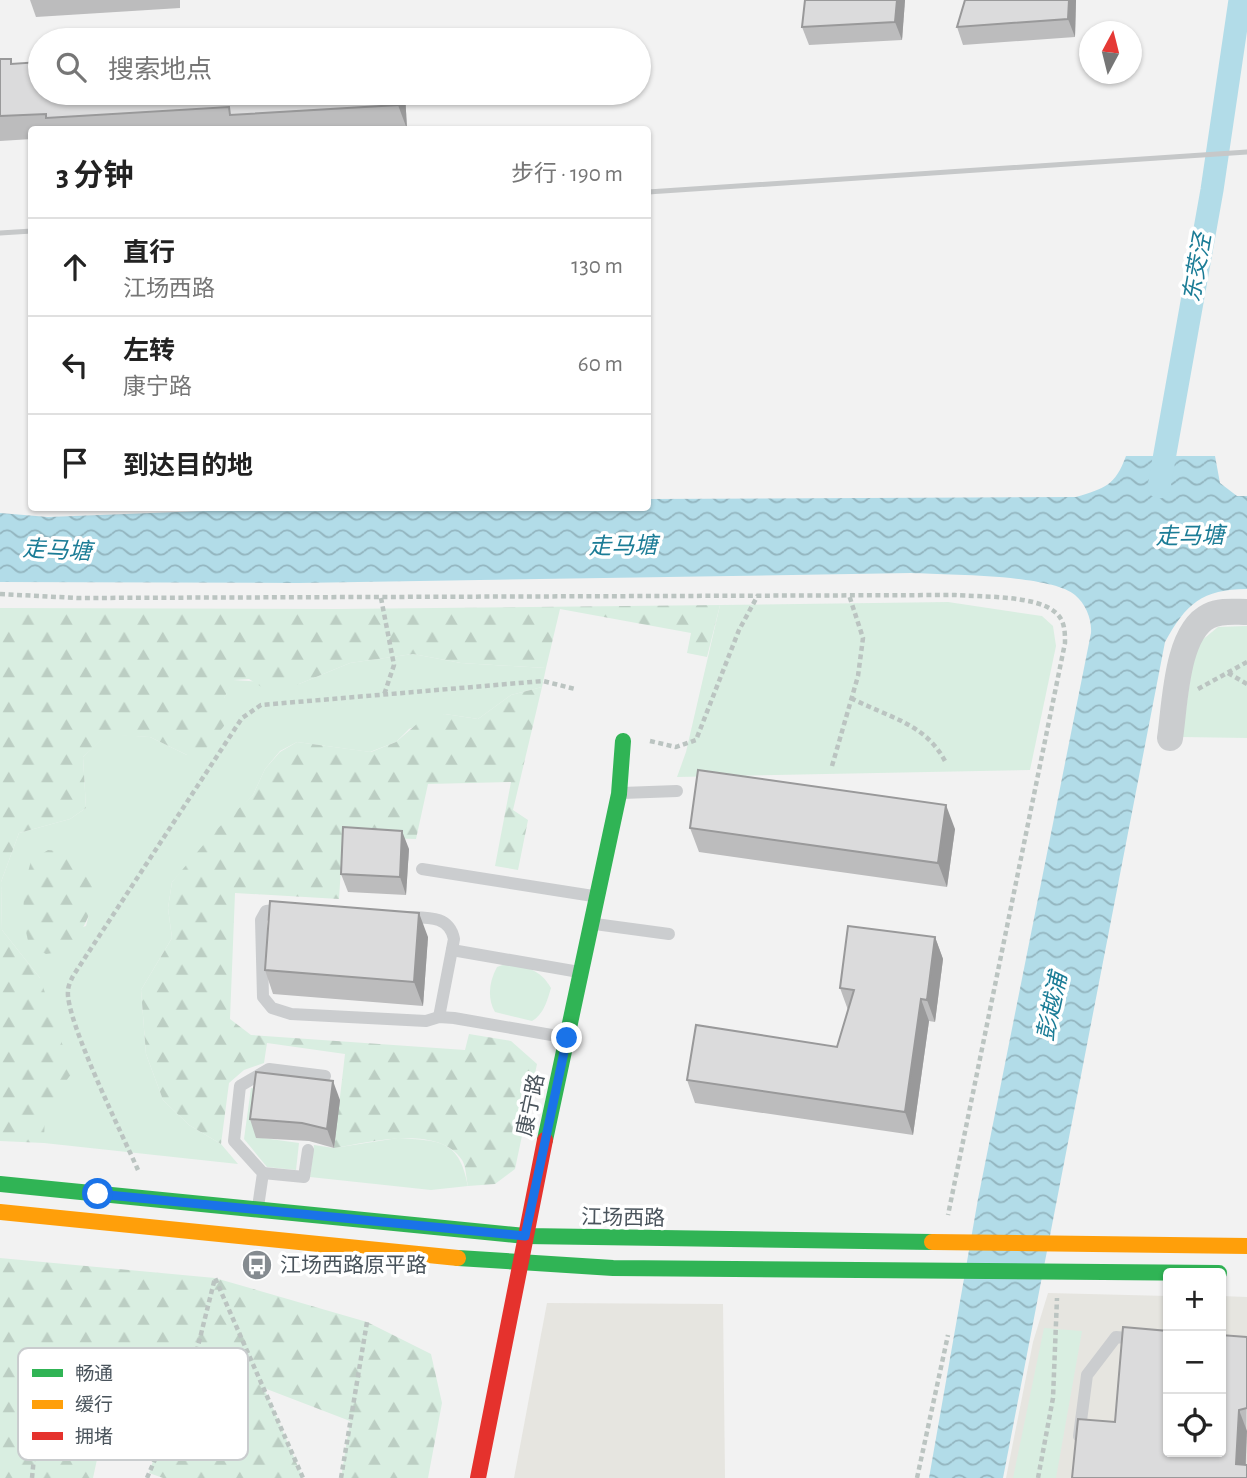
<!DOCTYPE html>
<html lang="zh">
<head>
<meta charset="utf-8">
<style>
  :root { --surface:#fff; --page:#f6f6f6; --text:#222; --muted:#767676; --line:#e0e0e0 }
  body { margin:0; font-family:"Alegreya Sans","Noto Sans SC",sans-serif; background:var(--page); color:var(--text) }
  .controls { position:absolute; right:21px; bottom:21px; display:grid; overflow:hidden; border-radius:7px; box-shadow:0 2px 5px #0004 }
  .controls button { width:63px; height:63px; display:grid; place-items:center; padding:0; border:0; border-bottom:2px solid var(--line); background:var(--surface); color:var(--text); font:35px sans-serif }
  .compass { position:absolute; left:1079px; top:21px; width:63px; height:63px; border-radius:50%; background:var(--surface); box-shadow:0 2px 5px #0004; rotate:7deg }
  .stop { position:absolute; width:21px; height:21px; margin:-16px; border:5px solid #1a73e8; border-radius:50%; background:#fff }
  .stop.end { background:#1a73e8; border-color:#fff; box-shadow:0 2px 7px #0008 }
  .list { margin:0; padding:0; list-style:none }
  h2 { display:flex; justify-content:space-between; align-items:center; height:91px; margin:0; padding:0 28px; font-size:30px }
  h2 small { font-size:23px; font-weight:400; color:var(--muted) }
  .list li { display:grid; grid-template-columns:46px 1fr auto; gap:21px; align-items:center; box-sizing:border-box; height:98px; padding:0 28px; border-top:2px solid var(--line) }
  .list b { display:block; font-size:26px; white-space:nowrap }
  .list p { margin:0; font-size:23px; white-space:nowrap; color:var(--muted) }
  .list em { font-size:23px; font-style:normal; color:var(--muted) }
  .icon { flex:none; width:38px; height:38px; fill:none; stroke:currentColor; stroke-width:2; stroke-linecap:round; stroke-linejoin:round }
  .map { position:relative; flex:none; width:1247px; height:1478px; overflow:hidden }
  .search { position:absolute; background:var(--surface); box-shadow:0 2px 5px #0004; left:28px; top:28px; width:623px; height:77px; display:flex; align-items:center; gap:18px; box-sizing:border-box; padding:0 24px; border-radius:38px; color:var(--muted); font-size:26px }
  .panel { position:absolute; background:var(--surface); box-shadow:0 2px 5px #0004; left:28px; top:126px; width:623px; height:385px; border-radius:7px }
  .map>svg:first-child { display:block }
</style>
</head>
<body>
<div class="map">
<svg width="1247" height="1478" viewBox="0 0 1247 1478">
  <defs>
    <pattern id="forest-firs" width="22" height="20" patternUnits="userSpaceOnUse" patternTransform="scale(1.75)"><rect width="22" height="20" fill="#d9eee1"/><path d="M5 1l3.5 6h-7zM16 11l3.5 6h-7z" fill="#bccec3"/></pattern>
    <pattern id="water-waves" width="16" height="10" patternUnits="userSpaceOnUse" patternTransform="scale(1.75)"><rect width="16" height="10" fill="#b2dce8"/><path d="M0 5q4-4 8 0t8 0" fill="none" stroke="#93b5bf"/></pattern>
  </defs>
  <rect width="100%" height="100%" fill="#f2f2f2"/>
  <g fill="#e6e5e0">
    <path d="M1048 1293 1168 1296V1452H1221V1296L1247 1297V1478H1006L1033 1342Z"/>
    <path d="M547 1303 723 1304 725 1478H514Z"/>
  </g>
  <g fill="#d9eee1" fill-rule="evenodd">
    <path d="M948 602 1042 616 1053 626 1056 646 1030 770 677 777 686 752 720 605Z"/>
    <path d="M1247 626V738L1182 737 1195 646 1218 627Z"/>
    <path d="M413 654 461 663 546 668 542 687 511 695 478 719 445 714 409 729 396 742 370 752 297 742 280 751 265 769 253 795 172 882 168 908 172 938 141 990 146 1054 163 1100 189 1125 221 1144 238 1164 44 1143 40 978 2 930 1 882 19 833 70 819 86 808 83 757 107 734 150 737 187 755 224 726V698L233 680 299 684 350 663ZM91 907 86 926 29 945Z"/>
    <path d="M508 963C527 967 541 970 551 988 547 1001 544 1014 532 1021L495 1012C487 998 489 982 497 967Z"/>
    <path d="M251 1088 262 1090 256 1137 299 1143 296 1170 267 1167 244 1139Z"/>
    <path d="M398 1138C440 1141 459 1139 468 1186L431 1190 310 1177 314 1145 334 1148Z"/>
    <path d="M1044 1328 1082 1331 1056 1478H1013Z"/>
  </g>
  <g fill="url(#forest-firs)">
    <path d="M720 605 707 657 687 653 691 633 560 609 546 668 461 663 413 654 350 663 299 684 268 691 249 679 234 680 224 698V726L201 755H187L150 737 107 735 83 757 86 808 70 819 19 833 1 882 2 930 40 978 72 1073 45 1109 44 1143 0 1141V608L337 609Z"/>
    <path d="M542 687 513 810 528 820 518 870 495 866 511 782 428 784 416 839 343 837 339 899 235 893 230 1019 251 1035 465 1050 469 1034 511 1041 537 1064 515 1169 495 1184 468 1186C466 1178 466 1166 462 1160 438 1124 370 1142 334 1148L345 1054 267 1043 264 1063 244 1070 229 1083 221 1144 189 1125 163 1100 146 1054 141 990 172 938 168 908 172 882 215 831 253 795 265 769 280 752 297 742 371 752 396 742 425 717 445 714 478 719 511 695Z"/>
    <path d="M48 850 81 853 98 869C99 900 86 926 68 951L46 954 29 945C21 913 22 892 31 861Z"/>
    <path d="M0 1258 215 1278 367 1322 431 1354 442 1403 428 1478H341L350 1421 264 1388 303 1478H163L149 1473 172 1403 99 1450 93 1478H0Z"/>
  </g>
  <path fill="url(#water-waves)" d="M1126 456H1215L1220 483 1237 496H1247V589C1202 589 1186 604 1165 642L1003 1478H929L978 1199 1091 633C1092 620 1086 604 1075 595 1051 574 946 575 911 573L298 583 0 582V513L48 517 280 508H648V499L1076 497C1105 488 1115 486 1126 456Z"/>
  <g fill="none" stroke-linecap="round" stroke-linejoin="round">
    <path stroke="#b2dce8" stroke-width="23" d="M1159 487 1212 190 1240 0"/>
    <g stroke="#bbc4c1" stroke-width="4.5" stroke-dasharray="5 3.5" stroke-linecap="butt">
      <path d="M0 594 77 598 955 595C981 597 1035 595 1055 612 1065 620 1065 632 1065 643L948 1215"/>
      <path d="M381 598 394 665 384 695"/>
      <path d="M1228 673 1247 684"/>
      <path d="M1198 689 1247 662"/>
      <path d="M851 698C889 718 926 723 946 763"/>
      <path d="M650 741 676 747 696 740 739 630 758 595"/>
      <path d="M832 766 858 676 863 638 849 595"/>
      <path d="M138 1170C124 1138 65 1019 68 991 68 986 71 980 73 976L242 718 261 705 543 681 575 689"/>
      <path d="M32 1478 34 1457 97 1376 189 1378"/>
      <path d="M147 1478 190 1378 215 1278 303 1478"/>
      <path d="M341 1478 367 1322"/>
      <path d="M917 1478 948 1335"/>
      <path d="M1038 1478 1053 1398 1057 1298"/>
    </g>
    <g stroke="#cbcdcf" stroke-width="12">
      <path d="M622 793 677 791"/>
      <path d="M422 869 593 896"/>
      <path d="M285 909 266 911 261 920 263 997 272 1008 291 1014 426 1021 439 1017 454 1018 563 1037"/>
      <path d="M404 917C425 918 449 914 454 939L439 1017"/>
      <path d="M595 924 669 934"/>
      <path d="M452 950 579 972"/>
      <path d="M263 1173 304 1177 308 1150"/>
      <path d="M258 1207 263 1173 234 1141 240 1086 269 1069 325 1076"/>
      <path d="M1079 1436 1087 1375 1116 1337 1168 1342"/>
    </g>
    <path stroke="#cbcdcf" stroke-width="26" d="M1170 738C1175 705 1176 632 1209 616 1221 610 1234 612 1247 612"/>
    <g stroke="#30b455" stroke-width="16">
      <path d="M545 1140 619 794 623 741"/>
      <path d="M0 1184 525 1236 932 1242"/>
      <path d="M458 1258 613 1268 1219 1273"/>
    </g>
    <g stroke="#ff9f0a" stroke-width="16">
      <path d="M0 1212 458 1258"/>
      <path d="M932 1242 1247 1246"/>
    </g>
    <path stroke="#e5322d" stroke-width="16" d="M478 1478 545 1140"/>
    <g stroke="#c6c8c9" stroke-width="5">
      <path d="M648 192 1247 152"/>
      <path d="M0 233 32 231"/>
    </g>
  </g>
  <g fill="#bcbcbd">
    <path d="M30 0H180V8L36 17Z"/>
    <path d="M805 0H905L902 40 809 45 802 27Z"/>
    <path d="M965 0H1076L1075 37 963 45 957 27Z"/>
    <path d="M0 59H11L12 63 405 93 407 129 32 130V139L0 141Z"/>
    <path d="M453 93H533L455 98Z"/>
    <path d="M690 828 955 829 947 887 699 852Z"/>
    <path d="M409 849 406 895 348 892 341 874Z"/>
    <path d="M428 937 423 1006 273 994 265 970Z"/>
    <path d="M935 937 943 959 935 1022 929 1021 913 1135 695 1103 687 1080 837 1047 848 1010 840 988Z"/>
    <path d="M340 1100 334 1148 309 1141 256 1138 250 1119Z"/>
    <path d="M1247 1337 1246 1465 1115 1422Z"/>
  </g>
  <g fill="#99999a">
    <path d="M897 0H905L902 40 895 22Z"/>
    <path d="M1069 0H1076L1075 37 1068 19Z"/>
    <path d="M398 93H405L407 129 398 105Z"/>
    <path d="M946 805 955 829 947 887 938 863Z"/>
    <path d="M402 831 409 849 406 895 400 877Z"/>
    <path d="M419 913 428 937 423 1006 414 982Z"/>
    <path d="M935 937 943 959 935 1022 927 1000Z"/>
    <path d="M921 999 929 1021 913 1135 905 1112Z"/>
    <path d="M333 1081 340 1100 334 1148 327 1129Z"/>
    <path d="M1239 1410 1247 1431 1245 1478 1236 1464Z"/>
  </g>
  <g fill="#dbdbdc" stroke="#99999a" stroke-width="2">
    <path d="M805 0H897L895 22 802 27Z"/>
    <path d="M965 0H1069L1068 19 957 27Z"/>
    <path d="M601 36V40H541Z"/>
    <path d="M0 59H11V64L40 62V93H398V105L230 115 229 107 46 118V114L0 116Z"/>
    <path d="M698 770 946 805 938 863 690 828Z"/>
    <path d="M343 827 402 831 400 877 341 874Z"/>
    <path d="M270 901 419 913 414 982 265 970Z"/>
    <path d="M848 926 935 937 927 1000 921 999 905 1112 687 1080 696 1025 837 1047 854 990 840 988Z"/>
    <path d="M256 1072 333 1081 327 1129 302 1123 250 1119Z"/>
    <path d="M1123 1327 1168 1331V1452H1221V1335L1247 1337V1408L1239 1410 1236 1464 1247 1465V1478H1072L1078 1419 1115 1422Z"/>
  </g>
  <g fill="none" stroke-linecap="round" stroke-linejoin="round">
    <path stroke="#1a73e8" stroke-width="9" d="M98 1194 525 1236 567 1038"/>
  </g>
  <defs>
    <g id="bus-disc" transform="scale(1.575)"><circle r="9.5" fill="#858b90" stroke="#fff"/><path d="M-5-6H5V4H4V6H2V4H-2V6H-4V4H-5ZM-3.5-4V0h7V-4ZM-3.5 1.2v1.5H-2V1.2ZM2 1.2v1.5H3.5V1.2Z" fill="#fff"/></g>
  </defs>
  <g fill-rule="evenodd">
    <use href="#bus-disc" x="257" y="1265"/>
  </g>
  <g text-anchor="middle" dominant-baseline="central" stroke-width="7" stroke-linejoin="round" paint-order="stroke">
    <g font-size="21" fill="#4a545c" stroke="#fff">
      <text transform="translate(531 1105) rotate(-78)">康宁路</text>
      <text transform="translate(623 1218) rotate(1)">江场西路</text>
    </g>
    <g font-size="21" fill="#4a545c" stroke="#fff" text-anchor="start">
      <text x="280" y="1265">江场西路原平路</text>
    </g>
    <g font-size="23" font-style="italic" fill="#1b7c96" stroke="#fff">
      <text transform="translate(1198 268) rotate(-80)">东茭泾</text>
      <text transform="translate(1190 537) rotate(-1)">走马塘</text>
      <text transform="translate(623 547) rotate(-1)">走马塘</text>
      <text transform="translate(57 551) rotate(3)">走马塘</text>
      <text transform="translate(1053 1007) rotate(-78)">彭越浦</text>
    </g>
  </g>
  <rect x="18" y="1348" width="230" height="112" rx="10" fill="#fff" stroke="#c9ccce" stroke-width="2"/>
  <rect x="32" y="1369" width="31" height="8" fill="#30b455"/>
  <rect x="32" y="1400" width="31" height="9" fill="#ff9f0a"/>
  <rect x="32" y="1432" width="31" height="8" fill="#e5322d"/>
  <g font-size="19" fill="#4a545c">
    <text x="75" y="1380">畅通</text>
    <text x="75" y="1411">缓行</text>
    <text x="75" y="1443">拥堵</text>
  </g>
</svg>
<div class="controls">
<button>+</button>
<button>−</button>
<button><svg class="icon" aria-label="locate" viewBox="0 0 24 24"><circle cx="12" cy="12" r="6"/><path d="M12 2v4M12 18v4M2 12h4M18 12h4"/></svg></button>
</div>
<svg class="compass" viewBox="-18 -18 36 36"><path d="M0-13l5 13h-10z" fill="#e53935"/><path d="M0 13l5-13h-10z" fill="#767676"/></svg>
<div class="stop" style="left:98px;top:1194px"></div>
<div class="stop end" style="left:567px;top:1038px"></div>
<div class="search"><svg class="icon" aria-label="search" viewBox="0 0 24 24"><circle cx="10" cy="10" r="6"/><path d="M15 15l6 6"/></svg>搜索地点</div>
<section class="panel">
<h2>3 分钟<small>步行 · 190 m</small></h2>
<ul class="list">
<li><svg class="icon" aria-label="ahead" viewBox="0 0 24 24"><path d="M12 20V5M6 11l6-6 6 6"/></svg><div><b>直行</b><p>江场西路</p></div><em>130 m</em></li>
<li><svg class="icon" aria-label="left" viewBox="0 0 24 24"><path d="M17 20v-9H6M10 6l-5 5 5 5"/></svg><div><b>左转</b><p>康宁路</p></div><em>60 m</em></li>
<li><svg class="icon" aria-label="arrive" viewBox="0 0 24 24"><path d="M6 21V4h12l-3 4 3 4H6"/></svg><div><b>到达目的地</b></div></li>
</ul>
</section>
</div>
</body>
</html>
